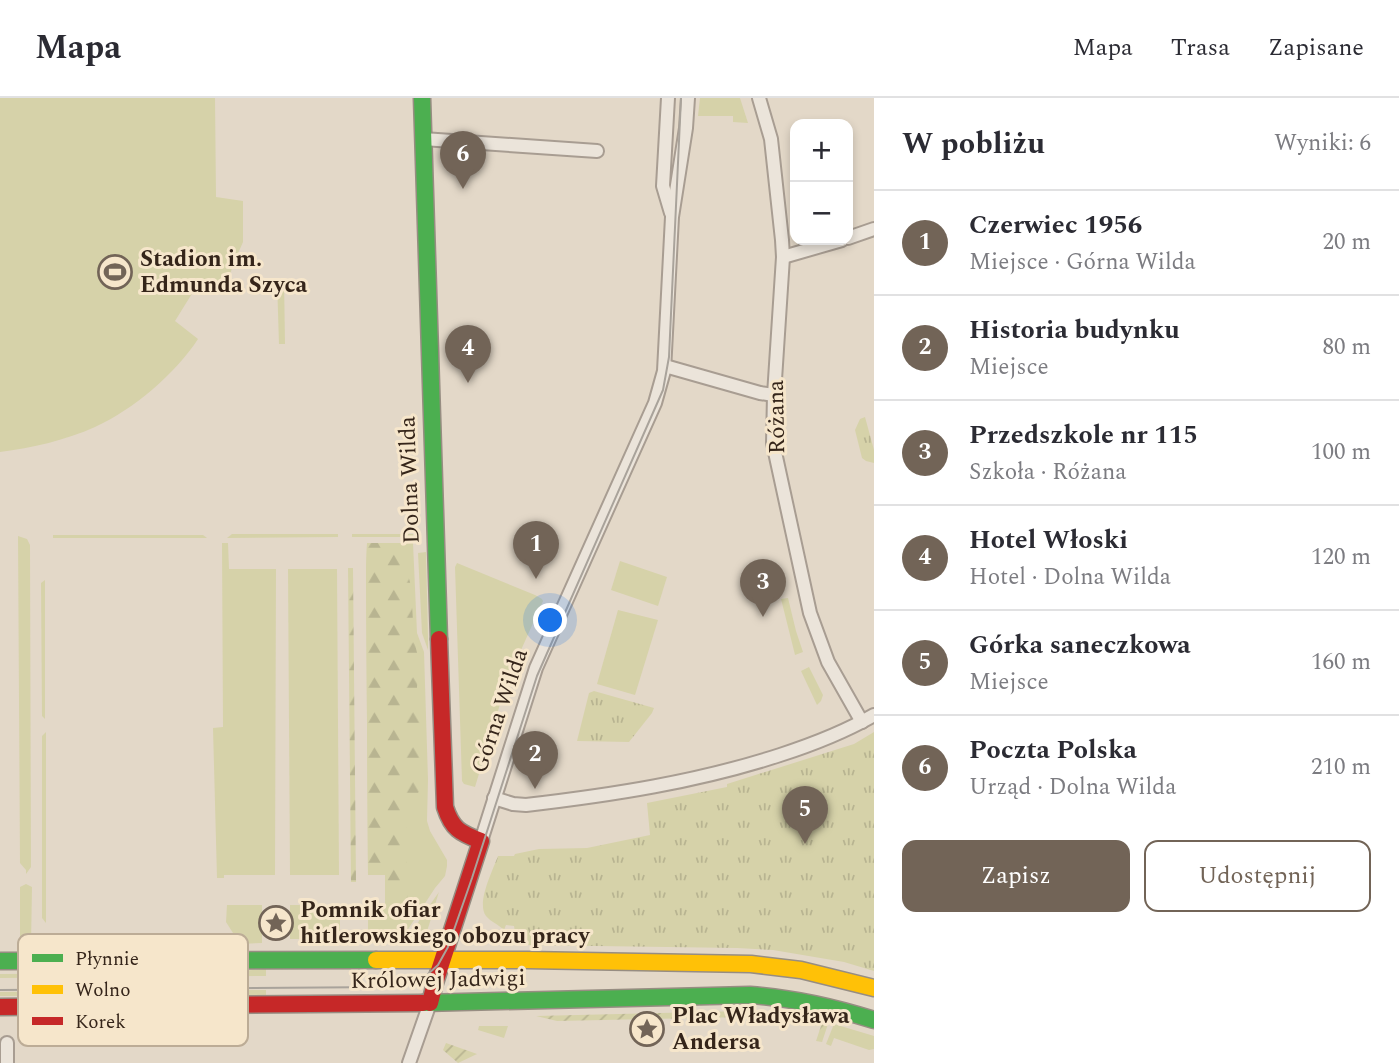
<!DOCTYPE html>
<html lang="pl">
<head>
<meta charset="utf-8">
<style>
  :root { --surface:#fff; --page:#f2f2f3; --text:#2b2b33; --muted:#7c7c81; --line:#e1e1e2; --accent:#726457 }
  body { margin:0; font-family:Spectral,serif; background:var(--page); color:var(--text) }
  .controls { position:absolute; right:21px; top:21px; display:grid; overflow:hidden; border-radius:14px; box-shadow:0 4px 10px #0003 }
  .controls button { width:63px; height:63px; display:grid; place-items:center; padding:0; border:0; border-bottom:2px solid var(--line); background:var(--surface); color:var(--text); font:35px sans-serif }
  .you { position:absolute; left:551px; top:523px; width:24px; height:24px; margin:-18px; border:5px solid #fff; border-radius:50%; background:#1a73e8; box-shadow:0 0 0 10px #1a73e833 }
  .badge { display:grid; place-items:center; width:46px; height:46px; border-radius:50%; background:var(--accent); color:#fff; font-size:23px; font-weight:700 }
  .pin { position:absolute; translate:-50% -58px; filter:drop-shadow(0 2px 4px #0008) }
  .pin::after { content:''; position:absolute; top:37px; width:24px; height:21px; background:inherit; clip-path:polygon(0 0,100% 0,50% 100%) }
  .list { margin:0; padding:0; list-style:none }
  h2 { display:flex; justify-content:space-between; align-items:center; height:91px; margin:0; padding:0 28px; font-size:30px }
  h2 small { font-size:23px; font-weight:400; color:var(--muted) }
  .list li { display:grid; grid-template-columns:46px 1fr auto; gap:21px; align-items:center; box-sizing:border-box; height:105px; padding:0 28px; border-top:2px solid var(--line) }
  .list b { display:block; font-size:26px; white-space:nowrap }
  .list p { margin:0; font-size:23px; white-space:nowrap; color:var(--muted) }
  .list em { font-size:23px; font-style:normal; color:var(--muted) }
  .actions { display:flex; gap:14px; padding:21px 28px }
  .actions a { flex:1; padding:16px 0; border:2px solid var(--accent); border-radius:14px; text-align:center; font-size:24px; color:var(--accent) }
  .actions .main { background:var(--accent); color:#fff }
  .map { position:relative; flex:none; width:874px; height:965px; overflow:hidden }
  header { display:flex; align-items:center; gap:42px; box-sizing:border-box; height:98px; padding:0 35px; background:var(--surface); border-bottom:2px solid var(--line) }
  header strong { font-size:33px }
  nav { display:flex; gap:38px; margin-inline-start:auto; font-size:24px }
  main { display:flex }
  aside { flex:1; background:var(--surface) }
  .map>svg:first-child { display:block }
</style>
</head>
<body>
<header>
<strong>Mapa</strong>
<nav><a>Mapa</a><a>Trasa</a><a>Zapisane</a></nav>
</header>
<main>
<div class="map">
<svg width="874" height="965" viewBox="0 0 874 965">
  <defs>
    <pattern id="forest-firs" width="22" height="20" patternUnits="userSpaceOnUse" patternTransform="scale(1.75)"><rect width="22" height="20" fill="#d6d2a9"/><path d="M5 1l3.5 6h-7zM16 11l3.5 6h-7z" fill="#b8b491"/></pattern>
    <pattern id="park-tufts" width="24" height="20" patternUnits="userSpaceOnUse" patternTransform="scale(1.75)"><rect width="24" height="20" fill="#d6d2a9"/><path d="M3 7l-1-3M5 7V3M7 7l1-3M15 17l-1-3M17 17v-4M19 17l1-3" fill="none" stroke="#b8b491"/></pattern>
    <pattern id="garden-furrows" width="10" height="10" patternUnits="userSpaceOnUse" patternTransform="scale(1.75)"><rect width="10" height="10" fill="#d6d2a9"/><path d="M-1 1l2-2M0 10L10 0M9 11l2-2" fill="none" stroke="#b8b491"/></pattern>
  </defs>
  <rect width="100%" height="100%" fill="#e3d8c8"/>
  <g fill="#d6d2a9">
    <path d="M0 0H215L216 99 243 103V144L233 167 225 192 201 181 175 223 198 241C176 275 133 312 95 329 66 342 32 350 0 354Z"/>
    <path d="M700 0H740L748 25 733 24V18H698Z"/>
    <path d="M281 180H284L285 246H279L277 183Z"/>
    <path d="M232 436H338V439L227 440Z"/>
    <rect x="352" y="436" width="61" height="3"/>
    <path d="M53 437H203L207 440H53Z"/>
    <path d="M18 438 27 441 30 447 31 769 26 776V772L20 765Z"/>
    <path d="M222 445H228L229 471H276L275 777H224V780H217L213 630 223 629Z"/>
    <path d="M367 445H413L417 535 424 554 428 682 427 723 430 733 447 762V768L445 778 435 790 399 845H368V807L385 806V777H368L366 472Z"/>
    <path d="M426 454 428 539V552L422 535 418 455Z"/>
    <path d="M620 463 667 479 658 508 611 492Z"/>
    <path d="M457 465 535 497 542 501 543 503 521 552 518 550 516 555 519 557 504 593 475 689 464 686 462 683 455 469Z"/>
    <path d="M288 471H337L339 777H290Z"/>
    <path d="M45 482V621L42 618 41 485Z"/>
    <path d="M788 500 796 533 803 554 795 557 781 501Z"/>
    <path d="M618 512 658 522 635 597 597 586Z"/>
    <path d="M809 569 823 597 821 603 817 607 801 573Z"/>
    <path d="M46 634V825L42 820V638Z"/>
    <path d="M26 786 32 789 31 847H20V789Z"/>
    <path d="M439 794C436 802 427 838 423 842 419 846 413 846 407 845L420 821Z"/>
    <path d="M227 807H262V845L240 846 226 824Z"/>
    <rect x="290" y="807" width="50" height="34"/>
    <path d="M266 871V878L0 880V876L213 875Z"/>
    <path d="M266 892V899L224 897 0 898V894Z"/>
    <path d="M834 926 874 938V951L869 952 834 940 831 948 826 946Z"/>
    <path d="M479 928H508L504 940 478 932Z"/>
  </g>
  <g fill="url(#forest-firs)">
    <path d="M367 445H404L406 448 403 458 411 488 414 542 418 559V578L416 600 423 637 421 689 406 721 408 826 398 837 388 840 383 836 381 830 385 807V777H368L366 472Z"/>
    <path d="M348 470H353L356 784H351Z"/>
  </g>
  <g fill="url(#park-tufts)">
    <path d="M865 319 874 352V365L866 363 862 360 855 332 860 321Z"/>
    <path d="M594 593 654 610 652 615 629 644 577 643 589 595Z"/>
    <path d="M874 634V873L844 864 773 852 737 850 525 847 515 834 514 828 506 827 504 832C498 826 491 824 486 818 476 805 493 772 498 758H514L515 756 539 751 587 750 650 737 647 705 727 689V686L854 646Z"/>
  </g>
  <g fill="url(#garden-furrows)">
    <path d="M743 913 795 918 827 924 828 926 822 944 816 943 821 928 781 922 743 919 557 923 536 918Z"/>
    <path d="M446 945 477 956 458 965 443 952Z"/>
  </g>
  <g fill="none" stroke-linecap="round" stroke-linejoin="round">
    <g stroke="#a89d92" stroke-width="16">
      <g id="street">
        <path d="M668 0 663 88 671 115"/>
        <path d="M759 0 771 41 782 142 783 159 774 297 773 345 810 515 828 564 862 624"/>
        <path d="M423 41 597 53"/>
        <path d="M848 140 874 131"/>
        <path d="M783 159 842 142"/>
        <path d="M665 268 760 295 774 297"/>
        <path d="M494 700 513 706 526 707C612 697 697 684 780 657 814 646 843 635 874 617"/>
        <path d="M481 743 536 570 655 305 664 273 672 119 686 30 688 0"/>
        <path d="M7 945V965"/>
        <path d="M409 965 430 905"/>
      </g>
    </g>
    <g stroke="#978d82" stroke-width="19">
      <g id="fast">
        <path d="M422 0 439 541"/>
        <path d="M0 863 376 862"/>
        <path d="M423 905 750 897C793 900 833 909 874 922"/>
      </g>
    </g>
    <g stroke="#978d82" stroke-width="19">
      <path id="slow" d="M376 862H527L751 866 801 872 874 890"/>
    </g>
    <g stroke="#978d82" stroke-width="19">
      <g id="jam">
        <path d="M430 905 435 885 481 743C460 735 452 731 445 709L439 541"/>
        <path d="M0 909 423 905"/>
      </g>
    </g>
    <use href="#street" stroke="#ebe4da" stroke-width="12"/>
    <use href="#fast" stroke="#4caf50" stroke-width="16"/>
    <use href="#slow" stroke="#ffc107" stroke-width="16"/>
    <use href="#jam" stroke="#c62828" stroke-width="16"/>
    <path stroke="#a9a39b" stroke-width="2" d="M0 892 388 889 409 886 427 877 438 867 448 849 472 780 537 578 663 292 669 259 681 0"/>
  </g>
  <defs>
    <g id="stadium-ring" transform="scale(1.75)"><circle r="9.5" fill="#f6e6cb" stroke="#726457" stroke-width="1.5"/><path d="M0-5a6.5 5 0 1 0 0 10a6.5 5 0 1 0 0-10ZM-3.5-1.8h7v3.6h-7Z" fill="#726457"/></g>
    <g id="sight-ring" transform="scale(1.75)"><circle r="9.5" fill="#f6e6cb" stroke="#726457" stroke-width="1.5"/><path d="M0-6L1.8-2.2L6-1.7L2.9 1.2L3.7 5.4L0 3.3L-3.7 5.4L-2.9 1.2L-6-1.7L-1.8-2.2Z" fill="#726457"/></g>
  </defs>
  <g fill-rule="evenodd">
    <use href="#stadium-ring" x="115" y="174"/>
    <use href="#sight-ring" x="276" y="825"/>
    <use href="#sight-ring" x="647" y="931"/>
  </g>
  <g text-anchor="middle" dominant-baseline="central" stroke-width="6" stroke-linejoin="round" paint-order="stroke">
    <g font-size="23" font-weight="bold" fill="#35251a" stroke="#f6e6cb" text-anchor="start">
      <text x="140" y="161">Stadion im.<tspan x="140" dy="26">Edmunda Szyca</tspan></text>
      <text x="300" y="812">Pomnik ofiar<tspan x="300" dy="26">hitlerowskiego obozu pracy</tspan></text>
      <text x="672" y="918">Plac Władysława<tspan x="672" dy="26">Andersa</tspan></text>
    </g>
    <g font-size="23" fill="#35251a" stroke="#f6e6cb">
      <text transform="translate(777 319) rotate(-91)">Różana</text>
      <text transform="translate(410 382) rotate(-92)">Dolna Wilda</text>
      <text transform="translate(500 613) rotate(-71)">Górna Wilda</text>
      <text transform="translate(438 882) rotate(-1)">Królowej Jadwigi</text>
    </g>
  </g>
  <rect x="18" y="836" width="230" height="112" rx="10" fill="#f6e6cb" stroke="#bcac96" stroke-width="2"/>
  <rect x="32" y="856" width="31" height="8" fill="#4caf50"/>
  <rect x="32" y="887" width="31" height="9" fill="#ffc107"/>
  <rect x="32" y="919" width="31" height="8" fill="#c62828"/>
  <g font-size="19" fill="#35251a">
    <text x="75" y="867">Płynnie</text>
    <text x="75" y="898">Wolno</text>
    <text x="75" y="930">Korek</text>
  </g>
</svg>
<div class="controls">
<button>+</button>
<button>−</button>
</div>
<div class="you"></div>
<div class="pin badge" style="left:536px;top:481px">1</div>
<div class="pin badge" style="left:535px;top:691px">2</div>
<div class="pin badge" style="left:763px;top:519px">3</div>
<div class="pin badge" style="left:468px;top:285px">4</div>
<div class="pin badge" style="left:805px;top:746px">5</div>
<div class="pin badge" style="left:463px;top:91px">6</div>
</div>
<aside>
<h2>W pobliżu<small>Wyniki: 6</small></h2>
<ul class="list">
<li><span class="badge">1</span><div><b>Czerwiec 1956</b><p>Miejsce · Górna Wilda</p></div><em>20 m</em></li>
<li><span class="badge">2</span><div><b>Historia budynku</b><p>Miejsce</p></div><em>80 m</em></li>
<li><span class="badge">3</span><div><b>Przedszkole nr 115</b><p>Szkoła · Różana</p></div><em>100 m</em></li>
<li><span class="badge">4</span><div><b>Hotel Włoski</b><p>Hotel · Dolna Wilda</p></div><em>120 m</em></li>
<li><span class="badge">5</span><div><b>Górka saneczkowa</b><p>Miejsce</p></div><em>160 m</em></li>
<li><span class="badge">6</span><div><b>Poczta Polska</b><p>Urząd · Dolna Wilda</p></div><em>210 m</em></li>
</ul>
<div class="actions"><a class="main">Zapisz</a><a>Udostępnij</a></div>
</aside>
</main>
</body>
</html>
